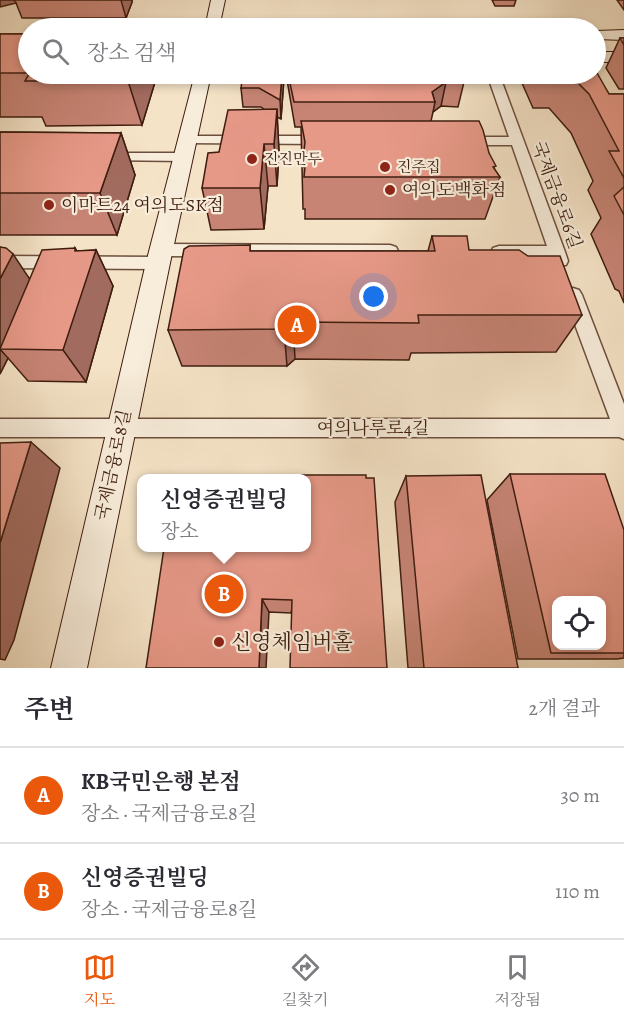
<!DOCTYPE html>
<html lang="ko">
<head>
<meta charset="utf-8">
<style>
  :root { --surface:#fff; --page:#f2f2f3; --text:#2b2b33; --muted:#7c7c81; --line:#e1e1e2; --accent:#ea580c }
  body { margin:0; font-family:Alegreya,"Noto Serif KR",serif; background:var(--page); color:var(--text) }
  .controls { position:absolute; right:18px; bottom:18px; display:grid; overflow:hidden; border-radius:12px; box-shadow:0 3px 9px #0003 }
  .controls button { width:54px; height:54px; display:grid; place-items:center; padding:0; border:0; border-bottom:2px solid var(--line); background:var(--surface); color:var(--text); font:30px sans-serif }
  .you { position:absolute; left:374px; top:297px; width:21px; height:21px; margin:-15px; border:4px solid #fff; border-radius:50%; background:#1a73e8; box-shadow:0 0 0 9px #1a73e833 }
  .badge { display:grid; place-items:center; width:39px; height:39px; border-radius:50%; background:var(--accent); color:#fff; font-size:20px; font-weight:700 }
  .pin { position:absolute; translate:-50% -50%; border:3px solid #fff; box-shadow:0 2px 6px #0006 }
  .popup { position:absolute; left:137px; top:474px; width:174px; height:78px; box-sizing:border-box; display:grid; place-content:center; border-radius:12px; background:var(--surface); filter:drop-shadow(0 2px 4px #0005); font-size:20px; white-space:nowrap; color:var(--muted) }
  .popup b { font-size:22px; color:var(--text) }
  .popup::after { content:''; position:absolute; left:50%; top:100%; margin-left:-12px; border:12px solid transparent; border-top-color:var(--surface) }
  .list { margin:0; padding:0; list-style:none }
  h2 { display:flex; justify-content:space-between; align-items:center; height:78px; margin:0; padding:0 24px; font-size:26px }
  h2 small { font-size:20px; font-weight:400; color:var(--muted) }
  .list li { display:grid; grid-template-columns:39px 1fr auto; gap:18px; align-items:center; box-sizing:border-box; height:96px; padding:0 24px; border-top:2px solid var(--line) }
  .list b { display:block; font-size:22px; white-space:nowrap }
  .list p { margin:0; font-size:20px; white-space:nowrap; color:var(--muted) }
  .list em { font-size:20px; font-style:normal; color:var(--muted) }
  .icon { flex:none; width:33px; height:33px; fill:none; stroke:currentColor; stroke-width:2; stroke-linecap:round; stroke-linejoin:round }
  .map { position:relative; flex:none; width:624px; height:668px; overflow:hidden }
  .search { position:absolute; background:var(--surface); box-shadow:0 3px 9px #0003; left:18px; right:18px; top:18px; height:66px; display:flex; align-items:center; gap:15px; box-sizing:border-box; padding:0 21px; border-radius:33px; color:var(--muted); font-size:22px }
  .sheet { height:270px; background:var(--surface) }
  nav { display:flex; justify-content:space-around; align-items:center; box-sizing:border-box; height:84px; border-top:2px solid var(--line); background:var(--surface); font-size:16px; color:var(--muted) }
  nav a { display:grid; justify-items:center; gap:3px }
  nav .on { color:var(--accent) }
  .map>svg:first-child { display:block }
</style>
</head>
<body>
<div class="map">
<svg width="624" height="668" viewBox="0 0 624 668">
  <rect width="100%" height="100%" fill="#f5e3c7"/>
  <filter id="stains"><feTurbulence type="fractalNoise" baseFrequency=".00333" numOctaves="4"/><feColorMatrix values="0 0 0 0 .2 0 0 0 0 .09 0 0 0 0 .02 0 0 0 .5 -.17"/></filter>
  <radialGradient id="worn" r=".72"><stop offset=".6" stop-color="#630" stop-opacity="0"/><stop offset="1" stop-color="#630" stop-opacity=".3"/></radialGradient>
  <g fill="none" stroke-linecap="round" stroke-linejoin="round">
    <g stroke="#6c4e3d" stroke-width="3">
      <g id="street">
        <path d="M487 74H499L565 252 568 261 566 265H554L551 258H499L493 256 491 252 493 248 499 246H547L512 145H461L454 141 461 137H509Z"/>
        <path d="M188 136H326L333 140 326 144 183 143 181 140 183 137Z"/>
        <path d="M106 153H185L192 157 185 161 101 160 99 157Z"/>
        <path d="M162 244 390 245 396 247 398 251 396 255 390 257 162 256 156 254 154 250 156 246Z"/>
        <path d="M0 256 158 257 164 259 166 263 164 267 158 269 0 268Z"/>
        <path d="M573 288 579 290 582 295 624 404V439L619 437H0V419H610L564 295 567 290Z"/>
      </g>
    </g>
    <g stroke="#3e1d0f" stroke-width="2">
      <g id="secondary">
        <path d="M211 0H225L219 28H205Z"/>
        <path d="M624 30V40L596 39V31Z"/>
        <rect x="596" y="52" width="28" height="10"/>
        <path d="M195 74H211L170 263 87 668H51L146 263Z"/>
      </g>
    </g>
    <use href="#street" fill="#f8eddb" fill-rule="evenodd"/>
    <use href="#secondary" fill="#f8eddb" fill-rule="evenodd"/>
  </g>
  <g fill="#c78475" stroke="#3e1d0f" stroke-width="1.5">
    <path d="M0 0H132V2L126 18H22L16 3Z"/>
    <path d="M492 0H516L514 6H495Z"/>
    <path d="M617 0H624V10Z"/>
    <path d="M0 34H28V74H153L155 82 142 125 46 126 42 117H0Z"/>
    <path d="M620 38H624V89H619L606 68Z"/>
    <path d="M286 74H461L464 82 458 107 441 106 433 112 431 121 489 153 495 170 500 177 485 219H305V209H303L301 127H295Z"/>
    <path d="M518 74H596L609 94H624V303L619 291 615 289 591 234 601 218 588 190 593 181 571 133 549 108H533Z"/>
    <path d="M284 78 281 119 277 117 279 152 277 186H268L264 229 211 230 202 188 219 152 265 110 261 107H243L241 88Z"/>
    <path d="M0 132 121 133 135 175 117 235H0Z"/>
    <path d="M432 236 469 250 582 315 556 352 411 353 409 360 295 359 287 366H182L168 330 250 245V251H428Z"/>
    <path d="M0 247 30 279 75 248 77 251 96 250 113 286 86 382 28 381 8 358 0 374Z"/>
    <path d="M510 474 624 530V658L617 659H518L487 500Z"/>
    <path d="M406 476 518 668H408L395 502Z"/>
    <path d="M306 548 291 613 269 612 146 668Z"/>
  </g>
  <g fill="#a26b5f" stroke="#3e1d0f" stroke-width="1.5">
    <path d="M0 0H14L16 3 0 7Z"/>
    <path d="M121 0H132V2L126 18Z"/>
    <path d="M131 74H153L155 82 142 125 128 81Z"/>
    <path d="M282 74H284V78L281 119 280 100Z"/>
    <path d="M446 82 441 106 433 112 435 102 432 92Z"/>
    <path d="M277 109 279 152 277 186 274 144Z"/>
    <path d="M121 133 135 175 117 235 100 193Z"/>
    <path d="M264 144 268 186 264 229 260 188Z"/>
    <path d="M75 248 88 273 96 250 113 286 86 382 63 350Z"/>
    <path d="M13 254 39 293 0 349V279Z"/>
    <path d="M293 322 295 359 287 366 284 329Z"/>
    <path d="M0 349 8 358 0 374Z"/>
    <path d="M31 442 60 468 14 640 5 660 0 659V543Z"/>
    <path d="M262 599 269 612 266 668H259Z"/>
  </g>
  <g fill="#e79988" stroke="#3e1d0f" stroke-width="1.5" fill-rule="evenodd">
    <rect x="0" y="34" width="28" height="39"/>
    <path d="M620 38H624V45Z"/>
    <path d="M596 71 609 94H624V178L609 151H619L589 94 569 74H596Z"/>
    <path d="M29 74H131L128 81H25Z"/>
    <path d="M243 74H282L280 100 259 88H241Z"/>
    <path d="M288 74H461L464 82H446L432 92 435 102H294Z"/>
    <path d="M277 109 274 144H264L260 188H202L208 153 219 152 228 110Z"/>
    <path d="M301 121H479L483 130 489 153 496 166 493 167 500 177H304L305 167H302L305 142Z"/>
    <path d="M0 132 121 133 100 193H0Z"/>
    <path d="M624 187V215L614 196Z"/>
    <path d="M432 236H467L469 250H519L528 256H560L582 315H418L419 323 293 322 284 329 168 330 184 249 189 246 250 245V251H435Z"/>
    <path d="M0 247 6 248 13 254 0 279Z"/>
    <path d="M75 248V251L96 250 63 350 0 349 42 250Z"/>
    <path d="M31 442 0 543V443Z"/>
    <path d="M510 474H605L624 530V653H551ZM556 600H602V645H556Z"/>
    <path d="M301 475H366V478H374L387 668H290L292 600 262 599 259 668H146L164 548H306V478H294H301Z"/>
    <path d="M481 475 518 668H424L406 476Z"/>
  </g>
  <g fill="#8f2418" stroke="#f8eddb" stroke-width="2">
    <circle cx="252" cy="159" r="6"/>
    <circle cx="385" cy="167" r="6"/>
    <circle cx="390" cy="190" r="6"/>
    <circle cx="49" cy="205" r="6"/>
    <circle cx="219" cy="642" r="6"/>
  </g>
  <g text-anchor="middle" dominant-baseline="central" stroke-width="4.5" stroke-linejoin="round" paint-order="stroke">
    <g font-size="15" fill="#3e1d0f" stroke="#f8eddb" text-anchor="start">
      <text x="264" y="159">진진만두</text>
      <text x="397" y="167">진주집</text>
    </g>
    <g font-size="18" fill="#3e1d0f" stroke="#f8eddb" text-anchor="start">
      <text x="402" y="190">여의도백화점</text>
      <text x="61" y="205">이마트24 여의도SK점</text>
    </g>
    <g font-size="18" fill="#3e1d0f" stroke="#f8eddb">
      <text transform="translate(557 195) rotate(70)">국제금융로6길</text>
      <text x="373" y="428">여의나루로4길</text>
      <text transform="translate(113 465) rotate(-78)">국제금융로8길</text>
    </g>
    <g font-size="21" fill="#3e1d0f" stroke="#f8eddb" text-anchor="start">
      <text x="231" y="642">신영체임버홀</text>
    </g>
  </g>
  <rect width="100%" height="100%" filter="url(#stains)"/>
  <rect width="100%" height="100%" fill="url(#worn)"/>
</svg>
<div class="controls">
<button><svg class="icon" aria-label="locate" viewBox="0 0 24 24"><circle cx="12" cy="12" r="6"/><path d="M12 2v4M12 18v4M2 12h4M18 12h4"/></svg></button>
</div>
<div class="you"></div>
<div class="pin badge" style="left:297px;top:325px">A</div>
<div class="pin badge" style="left:224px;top:594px">B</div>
<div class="popup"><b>신영증권빌딩</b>장소</div>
<div class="search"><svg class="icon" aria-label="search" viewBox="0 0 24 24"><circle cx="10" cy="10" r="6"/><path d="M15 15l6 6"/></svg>장소 검색</div>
</div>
<section class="sheet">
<h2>주변<small>2개 결과</small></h2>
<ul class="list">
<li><span class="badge">A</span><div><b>KB국민은행 본점</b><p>장소 · 국제금융로8길</p></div><em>30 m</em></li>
<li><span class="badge">B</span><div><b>신영증권빌딩</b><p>장소 · 국제금융로8길</p></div><em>110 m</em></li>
</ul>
</section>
<nav>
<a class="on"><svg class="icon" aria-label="map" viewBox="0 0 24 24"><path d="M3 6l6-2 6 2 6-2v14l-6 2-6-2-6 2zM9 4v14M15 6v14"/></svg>지도</a>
<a><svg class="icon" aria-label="directions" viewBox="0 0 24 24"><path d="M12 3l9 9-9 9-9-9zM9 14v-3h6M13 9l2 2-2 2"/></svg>길찾기</a>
<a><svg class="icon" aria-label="saved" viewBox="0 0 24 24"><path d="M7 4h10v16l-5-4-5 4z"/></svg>저장됨</a>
</nav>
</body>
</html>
